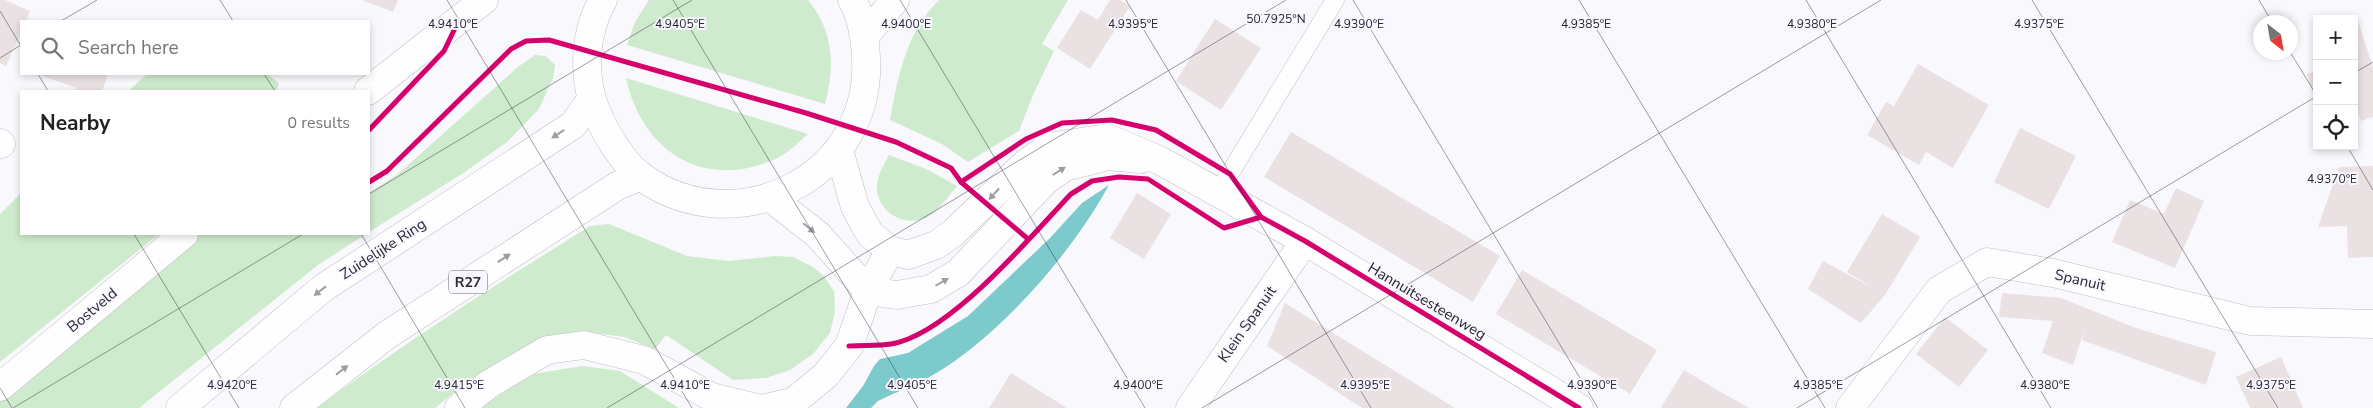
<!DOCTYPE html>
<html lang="en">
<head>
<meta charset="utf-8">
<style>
  :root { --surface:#fff; --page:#f6f6f6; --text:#222; --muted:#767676; --line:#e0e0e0 }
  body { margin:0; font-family:"Nunito Sans",sans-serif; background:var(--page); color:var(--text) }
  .controls { position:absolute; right:15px; top:15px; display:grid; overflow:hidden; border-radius:0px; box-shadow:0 2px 8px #0003 }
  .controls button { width:45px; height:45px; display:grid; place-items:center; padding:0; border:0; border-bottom:1px solid var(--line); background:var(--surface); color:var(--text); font:25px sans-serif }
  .compass { position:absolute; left:2253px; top:15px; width:45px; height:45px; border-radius:50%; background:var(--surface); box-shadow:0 2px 8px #0003; rotate:149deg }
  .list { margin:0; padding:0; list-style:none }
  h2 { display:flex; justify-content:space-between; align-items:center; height:65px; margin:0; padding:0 20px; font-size:21px }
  h2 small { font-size:16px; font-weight:400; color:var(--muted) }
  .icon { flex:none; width:28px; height:28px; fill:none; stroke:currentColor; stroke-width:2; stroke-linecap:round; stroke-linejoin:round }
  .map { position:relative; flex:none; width:2373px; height:408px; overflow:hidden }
  .search { position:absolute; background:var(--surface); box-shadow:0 2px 8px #0003; left:20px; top:20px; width:350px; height:55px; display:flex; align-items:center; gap:12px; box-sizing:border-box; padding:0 18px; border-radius:0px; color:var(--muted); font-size:19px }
  .panel { position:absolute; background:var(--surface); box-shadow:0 2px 8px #0003; left:20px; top:90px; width:350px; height:145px; border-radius:0px }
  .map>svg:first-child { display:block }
</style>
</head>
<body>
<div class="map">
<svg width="2373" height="408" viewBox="0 0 2373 408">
  <rect width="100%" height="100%" fill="#f9f8fd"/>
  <g fill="#cfebcd">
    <path d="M649 0H808C834 31 835 66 825 104L627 45 635 22Z"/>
    <path d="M939 0H1068L1042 44 1054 51 1033 95 1019 131 968 162 942 144 890 120C898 76 906 33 939 0Z"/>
    <path d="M535 55 546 56 555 65 553 78 539 109 507 142 462 174 369 232V193L398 174 519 66Z"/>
    <path d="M147 74H267L279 83 276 91H129Z"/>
    <path d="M626 78 808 134C796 145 784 157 768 162 697 189 641 147 626 78Z"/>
    <path d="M889 155 926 169 957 186C949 195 938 212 928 217 904 229 875 211 877 184 878 174 885 163 889 155Z"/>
    <path d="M21 193V234H159L0 362V214Z"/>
    <path d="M609 224 687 256 728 261 775 256 793 257 813 267 823 275 834 291 835 311 830 333 813 354 790 370 766 378 733 380 666 335 655 349 624 337 595 333 563 335 529 345 463 385 435 408H317C405 342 497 284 590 226Z"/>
    <path d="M199 234H366L318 265 139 408H0V402Z"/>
    <path d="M583 366 620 371 679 408H478L533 374Z"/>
  </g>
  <path fill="#7dcacc" d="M1109 185C1072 253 1000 336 933 375 916 385 896 392 878 401L871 408H846L863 386 874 366 880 359 908 353 968 316 1050 238 1082 203Z"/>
  <g fill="#eae1e3">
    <path d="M0 0H5L30 11 26 21H21V32L6 66 0 63Z"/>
    <path d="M362 0H398L393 12Z"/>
    <path d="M1110 0H1120L1130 6 1090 69 1057 48 1081 10 1098 20Z"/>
    <path d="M2357 18 2373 67V117L2361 121 2359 114 2354 116V19Z"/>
    <path d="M1215 19 1261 48 1221 110 1176 81Z"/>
    <path d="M1918 64 1989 105 1953 168 1926 152 1919 165 1867 135 1886 102 1894 106Z"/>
    <path d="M2317 71V102L2316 103 2307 74Z"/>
    <path d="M37 74H108L102 91H75L77 88Z"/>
    <path d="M2020 128 2076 156 2049 209 1994 182Z"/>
    <path d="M1291 132 1500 256 1473 302 1264 177Z"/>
    <path d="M2373 166V257L2348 258 2347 226 2318 227 2339 167Z"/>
    <path d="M2176 188 2204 201 2175 268 2112 242 2130 200 2164 214Z"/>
    <path d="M1137 193 1171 214 1144 259 1110 238Z"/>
    <path d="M1882 214 1920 237 1885 295 1861 323 1808 289 1823 261 1875 289 1847 272Z"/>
    <path d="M1522 270 1657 350 1630 394 1496 314Z"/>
    <path d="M2002 293 2061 298 2136 328 2216 352 2206 385 2082 340 2085 327 2073 365 2042 353 2053 321 1999 317Z"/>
    <path d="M1285 303 1351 344 1455 408H1362L1267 346Z"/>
    <path d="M1945 317 1988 350 1959 387 1916 354Z"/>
    <path d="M2281 357 2303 408H2250L2236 377Z"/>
    <path d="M1684 370 1719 391 1749 408H1661Z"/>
    <path d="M1011 373 1067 408H989Z"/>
  </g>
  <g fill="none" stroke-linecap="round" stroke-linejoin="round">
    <g stroke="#c0bec7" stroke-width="19">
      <path id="lane" d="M1218 193 1335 0"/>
    </g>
    <g stroke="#c0bec7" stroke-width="29">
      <g id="street">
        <path d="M368 91 484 0"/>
        <path d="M0 143 1 144"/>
        <path d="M0 387 184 234"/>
        <path d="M459 408 489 384 547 350 584 345 644 360 712 397 757 408"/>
        <path d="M766 408 793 402 826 375 849 346 868 291 890 250"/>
        <path d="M1190 408 1305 241"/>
        <path d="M1850 408 1939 290 1987 262 2053 273 2250 321 2373 324"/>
      </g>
    </g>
    <g stroke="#c0bec7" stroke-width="29">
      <g id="secondary">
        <path d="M839 150 855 207 870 234 890 250 908 255 936 245 953 233 1026 163 1049 147 1107 138 1159 160 1305 241 1579 408"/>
        <path d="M771 198 818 235 868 291 897 295 931 289 958 273 1046 180 1065 167 1108 156 1141 159"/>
      </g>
    </g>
    <g stroke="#c0bec7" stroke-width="29">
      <g id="highway">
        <path d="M603 0C584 32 582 79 597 113 606 134 623 163 642 177 737 245 873 176 866 58 865 38 862 17 852 0"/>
        <path d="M865 36 895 0"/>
        <path d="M180 408 323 288 573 125 591 100"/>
        <path d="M294 408 387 335 617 186 641 176"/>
      </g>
    </g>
    <use href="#lane" stroke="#fefeff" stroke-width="18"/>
    <use href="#street" stroke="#fefeff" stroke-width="28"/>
    <use href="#secondary" stroke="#fefeff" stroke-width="28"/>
    <use href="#highway" stroke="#fefeff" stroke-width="28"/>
    <g stroke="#f8f7fe" stroke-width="8">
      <g id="cycleway">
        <path d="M369 130 444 51 458 22"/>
        <path d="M369 182 387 171 511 49 526 41 549 40 806 113 896 142 951 168 961 182 1028 239"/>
        <path d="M961 182 1026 139 1062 123 1112 120 1156 130 1230 174 1261 217 1305 241 1579 408"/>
        <path d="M849 346C863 345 878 346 891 344 949 335 1031 236 1071 194L1092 181 1119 177 1148 179 1224 228 1261 217"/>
      </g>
    </g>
    <use href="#cycleway" stroke="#d6006c" stroke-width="5"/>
  </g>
  <defs><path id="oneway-solid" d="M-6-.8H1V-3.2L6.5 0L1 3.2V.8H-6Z" transform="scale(1.25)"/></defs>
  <g fill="#9f9da4">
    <use href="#oneway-solid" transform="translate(558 134) rotate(147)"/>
    <use href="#oneway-solid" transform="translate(1059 171) rotate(-32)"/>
    <use href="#oneway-solid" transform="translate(994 194) rotate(133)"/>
    <use href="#oneway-solid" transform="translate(809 228) rotate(39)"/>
    <use href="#oneway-solid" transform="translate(504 258) rotate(-33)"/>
    <use href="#oneway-solid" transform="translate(942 282) rotate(-30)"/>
    <use href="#oneway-solid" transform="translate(320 291) rotate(142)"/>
    <use href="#oneway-solid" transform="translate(342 370) rotate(-38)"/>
  </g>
  <path fill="none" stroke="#2a2735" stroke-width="1" stroke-opacity="0.45" d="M220 0 233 21M447 0 692 408M673 0 918 408M900 0 1145 408M1126 0 1371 408M1353 0 1598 408M1579 0 1825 408M1806 0 2051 408M2032 0 2278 408M2259 0 2272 22M0 11 21 46M61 21 97 0M2290 52 2317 96M0 58 21 45M2354 73 2373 62M38 74 48 91M264 74 275 91M2347 146 2373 190M369 194 692 0M134 234 239 408M361 234 465 408M0 388 12 408M13 408 303 234M607 408 1286 0M1202 408 1881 0M1797 408 2317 96"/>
  <g text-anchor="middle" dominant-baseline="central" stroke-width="4" stroke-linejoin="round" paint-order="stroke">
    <rect fill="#f8f7fe" stroke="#686571" stroke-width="1" x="449" y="270.5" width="38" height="23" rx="4"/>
    <g font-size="14" font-weight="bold" fill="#2a2735">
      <text x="468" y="282">R27</text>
    </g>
    <g font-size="15" fill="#2a2735" stroke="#f8f7fe">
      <text transform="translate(383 249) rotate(-33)">Zuidelijke Ring</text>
      <text transform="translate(2080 280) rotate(13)">Spanuit</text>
      <text transform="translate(1427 301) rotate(31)">Hannuitsesteenweg</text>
      <text transform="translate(92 310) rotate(-40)">Bostveld</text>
      <text transform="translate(1247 324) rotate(-55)">Klein Spanuit</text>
    </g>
  </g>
  <g font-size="12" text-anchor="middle" fill="#2a2735" stroke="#f8f7fe" stroke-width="4" stroke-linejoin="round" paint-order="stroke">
    <text x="1276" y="23">50.7925°N</text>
    <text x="2039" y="28">4.9375°E</text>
    <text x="453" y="28">4.9410°E</text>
    <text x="680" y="28">4.9405°E</text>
    <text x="906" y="28">4.9400°E</text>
    <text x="1133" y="28">4.9395°E</text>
    <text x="1359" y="28">4.9390°E</text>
    <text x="1586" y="28">4.9385°E</text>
    <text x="1812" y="28">4.9380°E</text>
    <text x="2332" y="183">4.9370°E</text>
    <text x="232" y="389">4.9420°E</text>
    <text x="459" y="389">4.9415°E</text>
    <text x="685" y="389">4.9410°E</text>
    <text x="912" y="389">4.9405°E</text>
    <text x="1138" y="389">4.9400°E</text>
    <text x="1365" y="389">4.9395°E</text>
    <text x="1592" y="389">4.9390°E</text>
    <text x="1818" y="389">4.9385°E</text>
    <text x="2045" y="389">4.9380°E</text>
    <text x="2271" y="389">4.9375°E</text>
  </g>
</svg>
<div class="controls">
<button>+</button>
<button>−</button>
<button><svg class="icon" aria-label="locate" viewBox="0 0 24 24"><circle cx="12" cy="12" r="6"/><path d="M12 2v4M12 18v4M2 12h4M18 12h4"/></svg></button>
</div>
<svg class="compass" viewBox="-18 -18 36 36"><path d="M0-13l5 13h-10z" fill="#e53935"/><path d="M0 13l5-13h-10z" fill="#767676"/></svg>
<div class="search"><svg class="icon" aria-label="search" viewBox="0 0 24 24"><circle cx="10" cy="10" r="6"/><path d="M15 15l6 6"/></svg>Search here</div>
<section class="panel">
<h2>Nearby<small>0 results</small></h2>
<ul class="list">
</ul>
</section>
</div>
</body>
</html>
